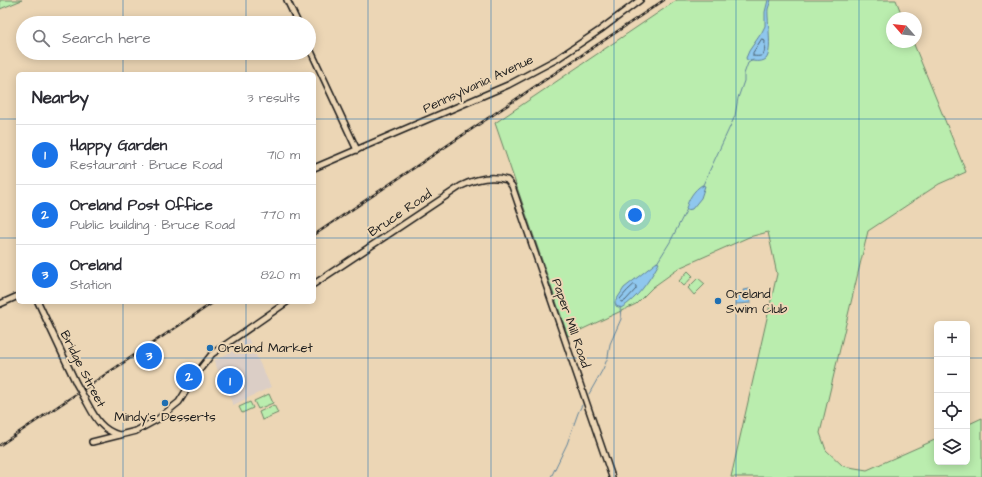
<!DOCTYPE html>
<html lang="en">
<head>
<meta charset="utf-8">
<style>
  :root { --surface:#fff; --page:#f2f2f3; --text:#2b2b33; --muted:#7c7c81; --line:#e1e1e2; --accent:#1a73e8 }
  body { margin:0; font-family:"Architects Daughter",sans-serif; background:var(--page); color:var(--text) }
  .controls { position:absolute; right:12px; bottom:12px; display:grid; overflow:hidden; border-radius:6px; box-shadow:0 2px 10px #0003 }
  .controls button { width:36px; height:36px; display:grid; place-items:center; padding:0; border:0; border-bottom:1px solid var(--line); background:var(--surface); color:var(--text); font:20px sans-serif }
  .compass { position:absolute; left:886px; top:12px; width:36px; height:36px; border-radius:50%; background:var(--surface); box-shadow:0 2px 10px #0003; rotate:298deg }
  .you { position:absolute; left:635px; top:215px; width:14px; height:14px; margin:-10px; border:3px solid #fff; border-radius:50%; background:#1a73e8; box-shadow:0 0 0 6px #1a73e833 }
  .badge { display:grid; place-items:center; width:26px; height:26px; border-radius:50%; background:var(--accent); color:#fff; font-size:13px; font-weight:700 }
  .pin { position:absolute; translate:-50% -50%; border:2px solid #fff; box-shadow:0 1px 4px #0006 }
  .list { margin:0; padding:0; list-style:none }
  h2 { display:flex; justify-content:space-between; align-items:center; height:52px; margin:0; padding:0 16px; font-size:17px }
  h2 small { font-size:13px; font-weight:400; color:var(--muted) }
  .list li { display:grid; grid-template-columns:26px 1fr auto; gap:12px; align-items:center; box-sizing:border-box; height:60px; padding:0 16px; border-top:1px solid var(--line) }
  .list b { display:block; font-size:15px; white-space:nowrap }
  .list p { margin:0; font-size:13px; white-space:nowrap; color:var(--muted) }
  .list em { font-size:13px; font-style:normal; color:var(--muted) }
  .icon { flex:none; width:22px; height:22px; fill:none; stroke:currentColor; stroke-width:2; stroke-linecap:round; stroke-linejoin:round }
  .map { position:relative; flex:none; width:982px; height:477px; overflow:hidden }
  .search { position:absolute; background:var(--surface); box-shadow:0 2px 10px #0003; left:16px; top:16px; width:300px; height:44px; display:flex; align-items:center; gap:10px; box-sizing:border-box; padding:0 14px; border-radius:22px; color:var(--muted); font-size:15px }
  .panel { position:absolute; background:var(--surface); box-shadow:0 2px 10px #0003; left:16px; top:72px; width:300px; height:232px; border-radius:6px }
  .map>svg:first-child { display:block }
</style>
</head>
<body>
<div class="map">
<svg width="982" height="477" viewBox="0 0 982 477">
  <rect width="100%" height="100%" fill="#ecd6b5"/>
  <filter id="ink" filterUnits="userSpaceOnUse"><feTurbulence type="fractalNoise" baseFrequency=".025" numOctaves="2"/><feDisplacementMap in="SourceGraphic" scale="8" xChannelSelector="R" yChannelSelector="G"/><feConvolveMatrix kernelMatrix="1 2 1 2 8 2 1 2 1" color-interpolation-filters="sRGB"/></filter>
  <g filter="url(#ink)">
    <path fill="#dbcec6" d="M248 338 271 387 233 405 214 361 238 348 236 343Z"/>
    <g fill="#baedae" stroke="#6b8465">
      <path d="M0 0H22L0 9Z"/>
      <path d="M677 0H896L903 18H892V42H913L966 172 939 184 868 231 820 433 826 450 843 466 867 470 937 439V462H967V425L982 418V477H731L777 274 768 232 749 237 681 267 653 287 636 304 568 336 495 123Z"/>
      <path d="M688 271 693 276 684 286 679 281Z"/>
      <path d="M698 278 705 284 694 295 688 288Z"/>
      <path d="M269 394 273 403 258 409 254 401Z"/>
      <path d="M250 402 253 408 242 413 239 407Z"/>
      <path d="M274 405 278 413 262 420 259 412Z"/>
    </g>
    <g fill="#8fc7ee" stroke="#61839a">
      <path d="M768 0H771C770 3 769 6 768 9 767 20 773 51 766 59 761 63 752 61 747 60L746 58 749 51 762 32 765 26V12Z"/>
      <path d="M702 185 705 186 701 198 692 209 687 210 686 209C688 199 694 190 702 185Z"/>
      <path d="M657 262 659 263 658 265C649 281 637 299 621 308L616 306 615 302 624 288Z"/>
      <path d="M750 289 751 303 736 304 735 296 744 295 743 290Z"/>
    </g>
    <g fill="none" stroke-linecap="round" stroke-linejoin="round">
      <g stroke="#4a6070" stroke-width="1">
        <path d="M762 39 765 41C764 51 767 58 753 56V53Z"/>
        <path d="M634 285 636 286V289L625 301 621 302 620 299 627 291Z"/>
      </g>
      <g stroke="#61839a" stroke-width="1">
        <path d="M702 187 735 116 738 98 744 81V74L748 63 753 60"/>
        <path d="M657 263 670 242 687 209"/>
        <path d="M589 394 603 369 608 357 610 344 621 319 620 307"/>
        <path d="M551 477 567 444 578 413 582 405"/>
      </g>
      <g stroke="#1c1c1c" stroke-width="8">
        <g id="secondary">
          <path d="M287 0 298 23"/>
          <path d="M309 47 357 150"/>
          <path d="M314 168 508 85 557 59 600 30 640 0"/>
          <path d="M314 284 461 186C475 179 492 175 507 180L512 186 612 477"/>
          <path d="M38 302 76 383"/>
          <path d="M0 304 18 296"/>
          <path d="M85 399C94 415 99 429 119 435"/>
          <path d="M92 442 136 431 158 419 179 402 197 373 212 354 287 302"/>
        </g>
      </g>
      <use href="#secondary" stroke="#ecd6b5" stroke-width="5"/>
      <g stroke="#1c1c1c" stroke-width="2.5">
        <g id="rail">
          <path d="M314 235 664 0"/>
          <path d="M0 445 214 302"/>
        </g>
      </g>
      <use href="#rail" stroke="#ecd6b5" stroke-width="1" stroke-dasharray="3" stroke-linecap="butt"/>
      <g stroke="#1c1c1c" stroke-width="8" stroke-linecap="butt">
        <path id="secondary-bridge" d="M76 383 85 399"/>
      </g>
      <use href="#secondary-bridge" stroke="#ecd6b5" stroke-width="5"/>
    </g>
  </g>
  <path fill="none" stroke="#1f6fb2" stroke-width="1" stroke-opacity="0.55" d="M123 0V23M246 0V23M368 0V477M491 0V477M614 0V477M736 0V477M859 0V477M123 53V74M246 53V74M0 119H18M314 119H982M0 238H18M314 238H982M123 302V477M246 302V477M0 358H937M967 358H982"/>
  <g fill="#1f6fb2" stroke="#ecd6b5" stroke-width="1.5">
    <circle cx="718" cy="301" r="4"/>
    <circle cx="210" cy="348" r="4"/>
    <circle cx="165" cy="403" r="4"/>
  </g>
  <g text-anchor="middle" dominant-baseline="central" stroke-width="4" stroke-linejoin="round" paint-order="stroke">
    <g font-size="13" fill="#1c1c1c" stroke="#ecd6b5">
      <text transform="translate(478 84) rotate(-25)">Pennsylvania Avenue</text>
      <text transform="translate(400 213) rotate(-34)">Bruce Road</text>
      <text transform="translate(571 323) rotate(71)">Paper Mill Road</text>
      <text transform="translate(83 369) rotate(63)">Bridge Street</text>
    </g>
    <g font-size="13" fill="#1c1c1c" stroke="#ecd6b5" text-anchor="start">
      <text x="726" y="294">Oreland<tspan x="726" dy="15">Swim Club</tspan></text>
      <text x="218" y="348">Oreland Market</text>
      <text x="165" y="417" text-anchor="middle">Mindy's Desserts</text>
    </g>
  </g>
</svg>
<div class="controls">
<button>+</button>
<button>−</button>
<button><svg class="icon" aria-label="locate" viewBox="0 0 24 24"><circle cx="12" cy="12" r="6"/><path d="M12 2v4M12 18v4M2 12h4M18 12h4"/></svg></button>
<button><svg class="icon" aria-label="layers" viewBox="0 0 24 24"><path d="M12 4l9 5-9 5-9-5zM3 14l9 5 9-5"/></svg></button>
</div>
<svg class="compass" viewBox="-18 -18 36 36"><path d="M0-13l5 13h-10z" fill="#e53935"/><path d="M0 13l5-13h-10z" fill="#7c7c81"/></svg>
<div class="you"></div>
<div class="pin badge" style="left:230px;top:381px">1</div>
<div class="pin badge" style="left:189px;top:377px">2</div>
<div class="pin badge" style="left:149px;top:356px">3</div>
<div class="search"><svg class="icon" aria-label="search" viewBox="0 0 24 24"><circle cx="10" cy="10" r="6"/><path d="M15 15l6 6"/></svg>Search here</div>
<section class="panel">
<h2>Nearby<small>3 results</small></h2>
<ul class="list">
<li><span class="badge">1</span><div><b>Happy Garden</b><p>Restaurant · Bruce Road</p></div><em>710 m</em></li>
<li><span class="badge">2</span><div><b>Oreland Post Office</b><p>Public building · Bruce Road</p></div><em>770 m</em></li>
<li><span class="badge">3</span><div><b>Oreland</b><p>Station</p></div><em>820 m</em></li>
</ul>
</section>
</div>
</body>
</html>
